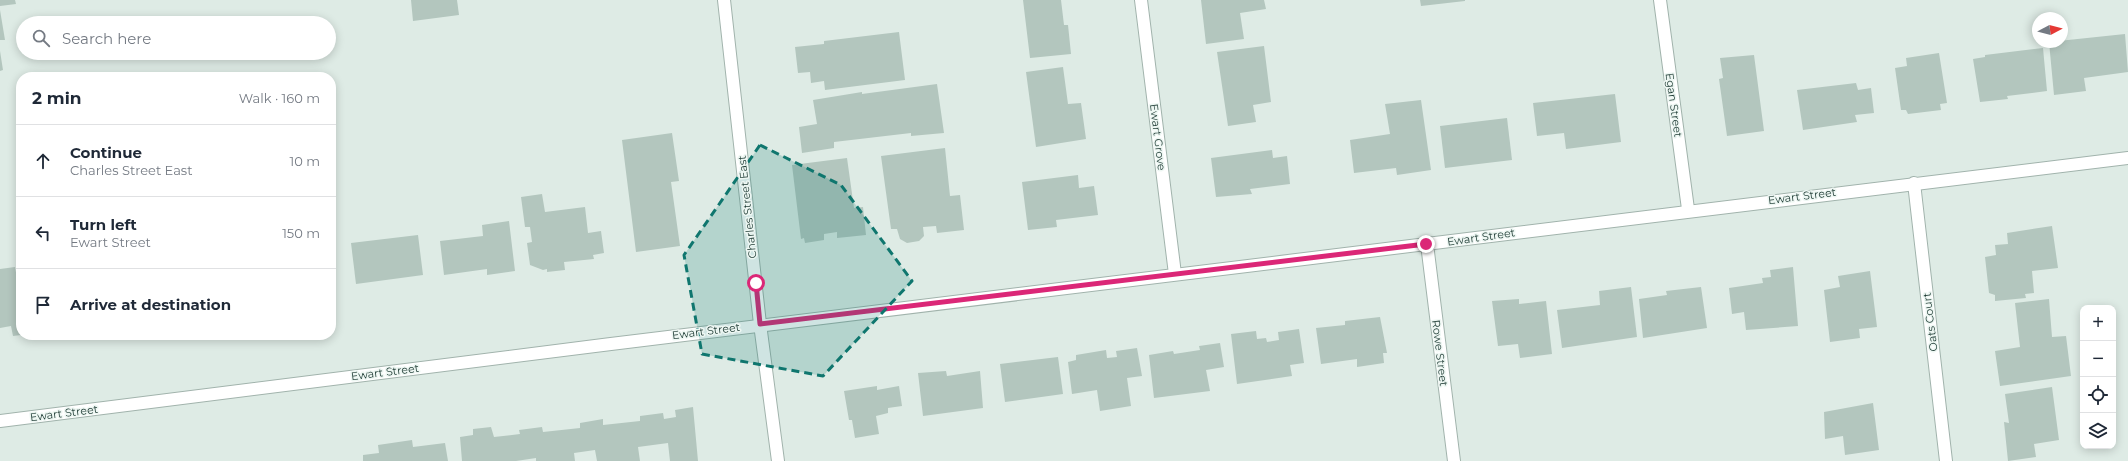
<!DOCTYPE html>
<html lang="en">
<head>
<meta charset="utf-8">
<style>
  :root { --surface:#fff; --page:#f2f2f3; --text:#1f2937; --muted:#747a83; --line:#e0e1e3 }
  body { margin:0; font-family:Montserrat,sans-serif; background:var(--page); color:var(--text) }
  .controls { position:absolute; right:12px; bottom:12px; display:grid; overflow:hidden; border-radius:8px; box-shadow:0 2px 10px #0003 }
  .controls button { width:36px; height:36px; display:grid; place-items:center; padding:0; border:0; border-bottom:1px solid var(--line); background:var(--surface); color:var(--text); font:20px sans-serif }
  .compass { position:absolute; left:2032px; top:12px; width:36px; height:36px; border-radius:50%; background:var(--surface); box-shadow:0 2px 10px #0003; rotate:83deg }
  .stop { position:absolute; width:12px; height:12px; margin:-9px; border:3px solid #db2777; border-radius:50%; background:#fff }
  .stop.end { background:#db2777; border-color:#fff; box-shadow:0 1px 4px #0008 }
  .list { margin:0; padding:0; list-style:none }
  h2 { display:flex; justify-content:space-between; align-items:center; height:52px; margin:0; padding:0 16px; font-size:17px }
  h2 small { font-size:13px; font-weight:400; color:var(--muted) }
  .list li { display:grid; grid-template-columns:26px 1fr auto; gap:12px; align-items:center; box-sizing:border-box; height:72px; padding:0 16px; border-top:1px solid var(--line) }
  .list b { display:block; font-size:15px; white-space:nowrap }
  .list p { margin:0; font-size:13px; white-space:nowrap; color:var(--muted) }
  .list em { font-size:13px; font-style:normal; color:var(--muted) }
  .icon { flex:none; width:22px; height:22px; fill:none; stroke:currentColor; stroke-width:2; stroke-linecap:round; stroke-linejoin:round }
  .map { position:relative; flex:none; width:2128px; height:461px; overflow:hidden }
  .search { position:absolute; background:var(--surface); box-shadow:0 2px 10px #0003; left:16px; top:16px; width:320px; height:44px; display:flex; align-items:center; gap:10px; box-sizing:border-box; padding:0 14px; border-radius:22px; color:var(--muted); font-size:15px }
  .panel { position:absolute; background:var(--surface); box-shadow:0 2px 10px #0003; left:16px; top:72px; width:320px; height:268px; border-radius:16px }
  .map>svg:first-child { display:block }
</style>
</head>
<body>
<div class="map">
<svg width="2128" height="461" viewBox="0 0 2128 461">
  <rect width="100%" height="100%" fill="#deebe5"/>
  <g fill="#b3c6be">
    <path d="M0 0H15L16 4 0 6Z"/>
    <path d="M411 0H457L459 15 413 21Z"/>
    <path d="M1023 0H1061L1064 25H1068L1071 54 1030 58Z"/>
    <path d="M1201 0H1264L1266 9 1240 13 1244 39 1206 44Z"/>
    <path d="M1420 0H1465V1L1421 6Z"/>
    <path d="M0 10 5 40H0Z"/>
    <path d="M899 32 905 80 825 90 824 81 811 83 810 72 798 73 795 47 824 44V41Z"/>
    <path d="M2125 34 2128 72 2084 78 2086 91 2054 95 2049 42Z"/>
    <path d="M1264 46 1271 102 1253 105 1256 122 1228 126 1217 52Z"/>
    <path d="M2043 48 2047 91 2007 96 2008 99 1980 102 1973 59 1985 57V55Z"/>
    <path d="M0 51 3 70 0 71Z"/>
    <path d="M1939 53 1947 103 1940 104 1941 110 1908 114 1906 110H1901L1895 68 1907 66 1906 58Z"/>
    <path d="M1754 55 1764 131 1727 136 1719 79 1723 78 1720 58Z"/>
    <path d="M1063 67 1068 104 1081 103 1086 139 1036 147 1026 72Z"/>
    <path d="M1856 83 1858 90 1871 88 1874 113 1855 115 1857 122 1803 130 1797 90Z"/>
    <path d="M937 84 944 133 911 136V133L834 142V148L802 153 799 127 817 124 813 100 862 92V94Z"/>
    <path d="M1615 94 1621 142 1566 149 1564 133 1537 136 1533 103Z"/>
    <path d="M1421 100 1431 170 1397 175 1396 168 1354 173 1350 140 1390 134 1385 104Z"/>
    <path d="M1507 118 1512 160 1445 168 1440 126Z"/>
    <path d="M672 133 679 181 671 182 680 246 636 252 622 140Z"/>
    <path d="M945 148 950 196 960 195 964 230 937 233 936 226 923 227 924 236 919 241 907 243 900 239 897 229H891L881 156Z"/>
    <path d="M1272 150 1273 158 1287 156 1290 184 1250 189 1252 194 1216 197 1211 158Z"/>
    <path d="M847 158 854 208 863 207 866 235 837 238V232L824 234V240L805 243 804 238 801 239 792 165Z"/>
    <path d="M1078 175 1079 188 1094 186 1098 215 1056 220 1057 227 1028 230 1022 182Z"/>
    <path d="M542 194 545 212 585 207 588 233 601 231 604 253 593 255 594 259 564 262 565 270 547 272V269L543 270 530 265 527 243 532 242 530 227H525L521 197Z"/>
    <path d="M509 221 515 271 487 275V269L444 275 440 241 483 236 482 225Z"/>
    <path d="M2052 226 2058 268 2032 271 2034 293 2025 294 2026 298 1995 301V295L1989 293 1985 257 1996 255 1995 245 2008 244 2007 233Z"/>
    <path d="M418 235 423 275 356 284 351 243Z"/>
    <path d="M15 267 21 300V335L13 336 11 326 0 328V269Z"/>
    <path d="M1793 267 1798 326 1746 330 1744 312 1732 314 1729 288 1763 283 1762 278 1771 277 1770 270Z"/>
    <path d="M1870 271 1877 327 1859 329 1860 338 1830 342 1824 290 1840 287 1838 276Z"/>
    <path d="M1631 287 1637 337 1562 348 1557 310 1600 305 1599 291Z"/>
    <path d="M1701 287 1707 328 1643 338 1639 299 1667 295 1666 291Z"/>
    <path d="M1519 299V304L1546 301 1552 354 1520 358 1518 344 1498 346 1492 301Z"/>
    <path d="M2049 299 2052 337 2066 336 2071 376 2000 386 1995 351 2020 347 2015 303Z"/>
    <path d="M1380 317 1387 353H1383L1384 363 1357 367V359L1321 364 1316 328 1345 325V321Z"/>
    <path d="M1299 329 1304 363 1290 365 1292 376 1237 384 1231 334 1256 331 1257 339 1266 338 1267 342 1279 340 1278 332Z"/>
    <path d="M1220 343 1224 367 1206 370 1210 391 1154 398 1149 355 1173 351 1174 354 1200 350 1199 346Z"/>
    <path d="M1137 348 1142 376 1127 378 1131 406 1100 411 1097 390 1072 394 1068 362 1076 360V355L1106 350 1107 358 1117 357 1116 351Z"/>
    <path d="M1058 357 1063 394 1005 402 1000 364Z"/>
    <path d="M946 371 947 376 980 371 983 408 923 416 918 373Z"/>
    <path d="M877 386V390L899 386 902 406 888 408V413L876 416 879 434 855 438 852 420H849L844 391Z"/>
    <path d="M2052 387 2059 440 2034 444 2036 457 2008 461 2004 422 2009 423 2005 394Z"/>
    <path d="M1873 403 1879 450 1845 455 1843 436 1825 439 1824 412Z"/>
    <path d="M693 407 698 461H670L668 443 638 447 640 461H597L595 450 574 453 575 461H536V458L516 461H462L460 437 473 435V429L491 427 494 437 520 434 519 430 542 427 543 432 580 428V423L603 419V425L640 421V416L663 413 664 419 676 417 675 410Z"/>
    <path d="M412 440 413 447 445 443 448 461H363V455L379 453 378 445Z"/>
  </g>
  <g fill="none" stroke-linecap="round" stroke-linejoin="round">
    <g stroke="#a1b3ac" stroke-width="14">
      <g id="minor">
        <path d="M724 0 760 324 778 461"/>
        <path d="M1141 0 1175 274"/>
        <path d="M1660 0 1688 209"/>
        <path d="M1914 183 1946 461"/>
        <path d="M1427 244 1454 461"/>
        <path d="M0 421C709 331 1418 243 2128 158"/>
      </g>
    </g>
    <use href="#minor" stroke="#fff" stroke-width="12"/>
  </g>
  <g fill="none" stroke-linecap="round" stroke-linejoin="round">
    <path stroke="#db2777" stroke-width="5" d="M756 283 760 324 1426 244"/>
  </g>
  <path fill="#0f766e" fill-opacity="0.2" stroke="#0f766e" stroke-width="3" stroke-dasharray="8 5" stroke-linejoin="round" d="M760 145 841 185 912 281 823 376 702 354 684 255Z"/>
  <g text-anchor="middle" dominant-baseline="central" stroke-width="3" stroke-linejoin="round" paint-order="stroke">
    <g font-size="11" fill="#1e3b34" stroke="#eef7f3">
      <text transform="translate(1674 105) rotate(82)">Egan Street</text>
      <text transform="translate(1158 137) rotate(83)">Ewart Grove</text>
      <text transform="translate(1802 196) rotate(-7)">Ewart Street</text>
      <text transform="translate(747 207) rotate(-96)">Charles Street East</text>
      <text transform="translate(1481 237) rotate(-8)">Ewart Street</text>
      <text transform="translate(1930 322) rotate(-97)">Oats Court</text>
      <text transform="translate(706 331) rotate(-7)">Ewart Street</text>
      <text transform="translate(1440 353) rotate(83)">Rowe Street</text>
      <text transform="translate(385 372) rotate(-7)">Ewart Street</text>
      <text transform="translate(64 413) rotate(-7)">Ewart Street</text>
    </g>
  </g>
</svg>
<div class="controls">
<button>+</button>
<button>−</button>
<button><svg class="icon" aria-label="locate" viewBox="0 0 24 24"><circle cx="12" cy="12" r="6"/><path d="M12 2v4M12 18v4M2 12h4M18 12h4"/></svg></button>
<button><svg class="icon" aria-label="layers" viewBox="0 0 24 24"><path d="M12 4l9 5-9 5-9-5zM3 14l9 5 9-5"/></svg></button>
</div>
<svg class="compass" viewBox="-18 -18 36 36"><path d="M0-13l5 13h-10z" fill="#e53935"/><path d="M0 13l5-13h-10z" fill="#747a83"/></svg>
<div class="stop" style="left:756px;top:283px"></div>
<div class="stop end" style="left:1426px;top:244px"></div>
<div class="search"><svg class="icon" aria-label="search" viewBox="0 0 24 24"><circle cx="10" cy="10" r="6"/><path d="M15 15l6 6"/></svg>Search here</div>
<section class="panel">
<h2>2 min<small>Walk · 160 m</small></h2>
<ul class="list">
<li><svg class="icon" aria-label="ahead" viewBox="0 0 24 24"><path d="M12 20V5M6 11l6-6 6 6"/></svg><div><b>Continue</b><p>Charles Street East</p></div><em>10 m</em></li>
<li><svg class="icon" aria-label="left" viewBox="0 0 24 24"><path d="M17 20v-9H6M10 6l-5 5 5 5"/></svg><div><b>Turn left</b><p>Ewart Street</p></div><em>150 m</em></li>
<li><svg class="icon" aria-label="arrive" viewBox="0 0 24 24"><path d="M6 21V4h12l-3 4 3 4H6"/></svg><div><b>Arrive at destination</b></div></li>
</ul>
</section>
</div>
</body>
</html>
